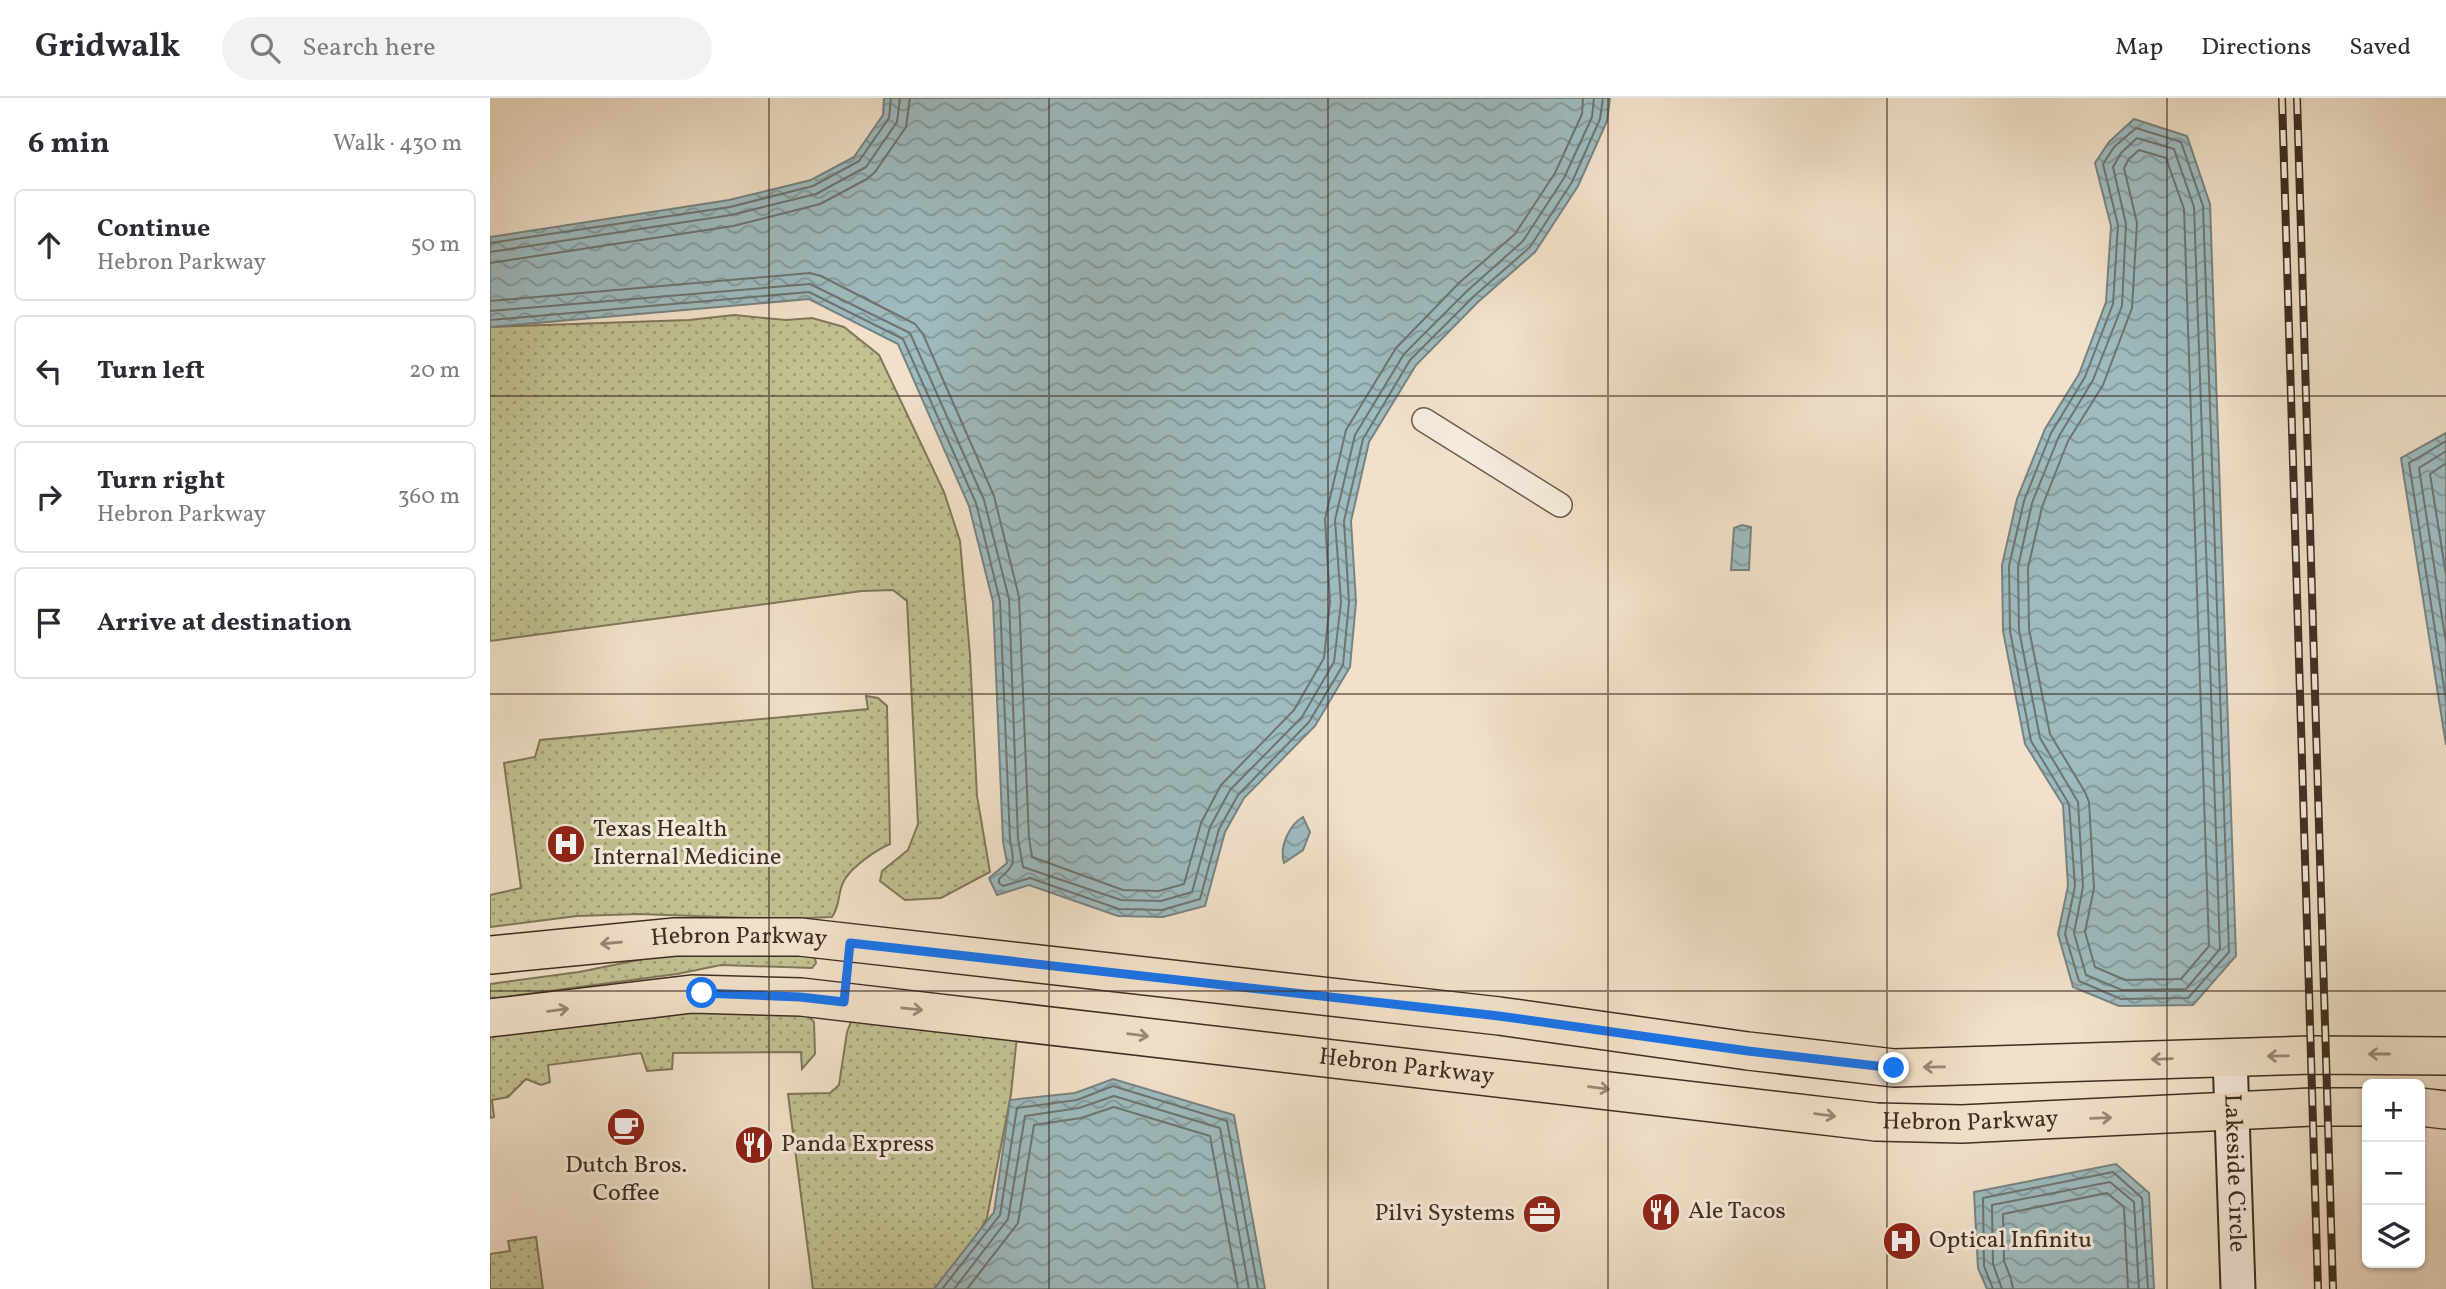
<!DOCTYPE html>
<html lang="en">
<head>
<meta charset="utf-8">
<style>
  :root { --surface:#fff; --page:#f2f2f3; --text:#2b2b33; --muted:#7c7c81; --line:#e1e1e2 }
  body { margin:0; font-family:Vollkorn,serif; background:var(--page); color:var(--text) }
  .controls { position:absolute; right:21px; bottom:21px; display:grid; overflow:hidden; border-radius:10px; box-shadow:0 2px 5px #0004 }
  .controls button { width:63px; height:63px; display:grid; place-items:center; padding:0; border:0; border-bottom:2px solid var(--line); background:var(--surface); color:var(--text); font:35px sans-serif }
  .stop { position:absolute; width:21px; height:21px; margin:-16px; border:5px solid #1a73e8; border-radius:50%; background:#fff }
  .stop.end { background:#1a73e8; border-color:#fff; box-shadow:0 2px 7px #0008 }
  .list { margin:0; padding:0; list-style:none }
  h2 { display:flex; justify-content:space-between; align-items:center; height:91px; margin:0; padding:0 28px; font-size:30px }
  h2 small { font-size:23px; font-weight:400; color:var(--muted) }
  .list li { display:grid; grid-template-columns:46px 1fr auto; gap:21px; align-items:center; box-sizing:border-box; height:112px; margin:0 14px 14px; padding:0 14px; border:2px solid var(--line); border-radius:10px }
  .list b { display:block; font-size:26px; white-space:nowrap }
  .list p { margin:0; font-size:23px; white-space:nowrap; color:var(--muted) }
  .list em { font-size:23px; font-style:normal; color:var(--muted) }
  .icon { flex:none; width:38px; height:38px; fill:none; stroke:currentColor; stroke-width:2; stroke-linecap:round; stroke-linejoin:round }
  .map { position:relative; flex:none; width:1956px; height:1191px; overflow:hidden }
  header { display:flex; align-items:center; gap:42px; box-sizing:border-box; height:98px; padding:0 35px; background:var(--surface); border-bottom:2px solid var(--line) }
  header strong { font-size:33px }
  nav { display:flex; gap:38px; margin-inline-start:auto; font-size:24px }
  .search { width:490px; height:63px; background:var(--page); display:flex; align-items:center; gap:18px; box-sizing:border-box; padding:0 24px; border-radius:38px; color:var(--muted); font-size:26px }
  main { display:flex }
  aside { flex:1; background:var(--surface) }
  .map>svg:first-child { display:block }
</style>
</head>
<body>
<header>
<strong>Gridwalk</strong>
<div class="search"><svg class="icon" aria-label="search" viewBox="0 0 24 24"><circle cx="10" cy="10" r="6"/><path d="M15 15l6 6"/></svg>Search here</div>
<nav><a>Map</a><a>Directions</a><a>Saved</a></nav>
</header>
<main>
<aside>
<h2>6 min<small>Walk · 430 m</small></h2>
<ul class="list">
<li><svg class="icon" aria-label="ahead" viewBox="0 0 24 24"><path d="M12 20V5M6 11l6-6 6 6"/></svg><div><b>Continue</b><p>Hebron Parkway</p></div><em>50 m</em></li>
<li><svg class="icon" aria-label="left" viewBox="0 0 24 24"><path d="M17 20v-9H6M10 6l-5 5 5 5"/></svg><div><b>Turn left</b></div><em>20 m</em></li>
<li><svg class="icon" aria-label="right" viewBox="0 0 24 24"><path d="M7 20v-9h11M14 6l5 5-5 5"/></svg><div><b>Turn right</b><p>Hebron Parkway</p></div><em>360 m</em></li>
<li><svg class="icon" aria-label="arrive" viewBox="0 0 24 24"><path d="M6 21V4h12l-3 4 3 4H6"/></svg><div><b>Arrive at destination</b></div></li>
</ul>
</aside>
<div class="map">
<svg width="1956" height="1191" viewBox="0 0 1956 1191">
  <defs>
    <pattern id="grass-dots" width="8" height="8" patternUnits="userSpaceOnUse" patternTransform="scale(1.75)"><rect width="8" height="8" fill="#c1c192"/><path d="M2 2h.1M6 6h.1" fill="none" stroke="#9e9d77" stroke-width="1.8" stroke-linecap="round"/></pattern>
    <pattern id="water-waves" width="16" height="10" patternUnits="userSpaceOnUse" patternTransform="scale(1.75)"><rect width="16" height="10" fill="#9ebbbf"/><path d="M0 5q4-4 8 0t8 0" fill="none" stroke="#82989b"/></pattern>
  </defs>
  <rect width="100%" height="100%" fill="#f1e1ca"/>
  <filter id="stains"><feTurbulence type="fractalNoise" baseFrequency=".00286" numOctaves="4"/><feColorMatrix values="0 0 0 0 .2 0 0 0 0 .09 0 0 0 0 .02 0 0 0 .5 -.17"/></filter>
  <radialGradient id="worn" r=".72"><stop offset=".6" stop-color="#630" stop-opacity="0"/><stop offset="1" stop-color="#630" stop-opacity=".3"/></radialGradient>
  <g fill="url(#grass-dots)" stroke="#80785a" stroke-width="2">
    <path d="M244 217 296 222 322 220 354 229 389 257 454 394 470 443 480 557 487 698 500 774 451 800 415 802 390 783 392 773 418 752 428 726 417 503 403 492 372 493 0 543V229L199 222Z"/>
    <path d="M376 598 388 600 397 608 400 746C386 752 363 768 355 781 347 793 351 807 342 819L291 821 149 816 87 818 0 829V797L31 790 14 665 45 659 50 642 378 611Z"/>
    <path d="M183 855 318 857 325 860 326 865 322 870 231 867 187 876 0 901V886L89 874Z"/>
    <path d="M197 912 315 914 324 924 325 956 312 971 311 954 183 955 182 971 157 973 151 955 58 967 60 984 51 987 36 981 18 999 2 1002 4 1019 0 1020V936Z"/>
    <path d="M382 920 527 938 521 996 497 1120 478 1154 448 1191H323L298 996 340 995 349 987 357 934 361 924Z"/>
    <path d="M46 1139 53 1191H0V1156L20 1153 18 1143Z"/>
  </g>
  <g fill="url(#water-waves)" stroke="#788380" stroke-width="2">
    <path d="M394 0H1120L1117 23 1088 88 1045 154 988 204 926 267 879 344 861 423 866 504 860 569 825 628 754 700 735 734 715 808 673 819 628 818 539 787 507 797 499 780 517 765 513 743 503 504 479 408 408 246 319 201 0 229V139L239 102 321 82 364 59 393 17Z"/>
    <path d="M1644 21 1697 38 1720 106 1746 858 1703 907 1629 908 1583 889 1568 836 1578 788 1573 707 1535 646 1513 533 1512 467 1527 401 1555 331 1589 276 1616 204 1621 128 1605 65 1619 44Z"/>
    <path d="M1956 335V647L1911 360Z"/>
    <path d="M1252 427 1261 429 1259 472H1241L1244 430Z"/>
    <path d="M813 719 820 734 813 752 794 765C789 749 799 727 813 719Z"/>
    <path d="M623 981 744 1017 775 1191H444L504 1114 520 1002 585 995Z"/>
    <path d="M1626 1066 1659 1095 1664 1191H1497L1488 1170 1484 1094Z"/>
  </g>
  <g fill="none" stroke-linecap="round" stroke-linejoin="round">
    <g stroke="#6e7470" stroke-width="2">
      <path d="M1646 30 1691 44 1713 108 1739 854 1698 900 1631 901 1589 883 1575 836 1585 788 1579 706 1541 643 1520 533 1519 468 1534 403 1561 335 1595 279 1623 206 1628 127 1613 66 1624 49Z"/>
      <path d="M1647 40 1684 51 1704 109 1730 851 1696 891 1632 892 1596 877 1584 835 1593 789 1588 704 1550 640 1529 532 1528 469 1542 405 1569 338 1603 282 1632 208 1636 126 1623 69 1631 55Z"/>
      <path d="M1649 52 1676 60 1694 111 1719 848 1691 881 1635 882 1605 869 1595 834 1604 790 1599 704 1595 694 1560 636 1539 531 1538 470 1552 409 1578 343 1613 287 1642 210 1647 125 1634 70 1639 61Z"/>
      <path d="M0 145 240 109 323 88 369 63 399 20 401 0"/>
      <path d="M0 154 241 117 326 96 376 69 407 24 410 0"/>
      <path d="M0 165 243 128 330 106 377 81 385 74 416 29 420 0"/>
      <path d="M0 203 320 175 331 178 425 226 433 236 504 398 529 499 539 740 542 759 633 792 669 793 694 786 711 725 731 687 804 612 834 560 840 504 835 421 856 332 906 250 969 185 1025 136 1065 75 1092 16 1093 0"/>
      <path d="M0 213 320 186 420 235 494 402 519 501 528 741 533 769 631 802 671 803 702 794 720 729 740 692 812 619 844 564 851 504 845 422 865 337 914 256 977 193 1033 143 1074 80 1102 19 1104 0"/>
      <path d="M0 222 319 194 413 241 486 405 510 503 520 742C524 764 527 766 509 781V785L513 788 540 780 629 811 672 812 710 801 729 731 748 697 819 624 853 567 859 504 854 423 873 341 920 262 983 199 1040 149 1082 84 1110 21 1113 0"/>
      <path d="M1956 343 1919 365 1956 602"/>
      <path d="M1956 353 1929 370 1956 545"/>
      <path d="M1956 365 1940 376 1956 477"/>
      <path d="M452 1191 510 1117 527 1010 587 1002 623 988 737 1023 768 1191"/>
      <path d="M464 1191 518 1121 535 1018 589 1010 624 998 730 1030 759 1191"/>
      <path d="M477 1191 528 1125 544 1027 591 1020 624 1009 720 1038 748 1191"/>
      <path d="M1503 1191 1494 1168 1493 1100 1623 1074 1652 1100 1658 1191"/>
      <path d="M1512 1191 1503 1166 1502 1107 1620 1084 1644 1104 1649 1191"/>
      <path d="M1523 1191 1521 1181 1514 1163 1513 1116 1617 1095 1634 1109 1638 1191"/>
    </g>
    <g stroke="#6b5b4c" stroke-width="26">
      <path id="street" d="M934 322 1070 407"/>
    </g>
    <g stroke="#3e2e22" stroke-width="37">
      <g id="secondary">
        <path id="s1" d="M1740 959 1748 1191"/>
      </g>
    </g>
    <g stroke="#3e2e22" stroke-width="40">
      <g id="primary">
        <path id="s2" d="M0 857 185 839H310L1009 918 1258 953 1404 970 1822 957 1956 958"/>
        <path id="s3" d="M0 920 202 896 311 899 1386 1024 1472 1026 1822 1009H1877"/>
        <path d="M1930 1009 1956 1012"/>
      </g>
    </g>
    <use href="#street" stroke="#f6ecdd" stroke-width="23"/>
    <use href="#secondary" stroke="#f6ecdd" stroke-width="33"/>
    <use href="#primary" stroke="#f1e1ca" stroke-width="37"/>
    <g stroke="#3e2e22" stroke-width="8">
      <g id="rail">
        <path d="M1792 0 1828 1191"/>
        <path d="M1807 0 1843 1191"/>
      </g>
    </g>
    <use href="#rail" stroke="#f6ecdd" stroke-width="5" stroke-dasharray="16" stroke-linecap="butt"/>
  </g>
  <defs><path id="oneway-shaft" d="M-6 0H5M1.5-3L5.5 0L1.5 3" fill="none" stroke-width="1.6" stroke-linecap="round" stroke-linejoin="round" transform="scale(1.75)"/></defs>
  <g stroke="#988876">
    <use href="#oneway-shaft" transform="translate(121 845) rotate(175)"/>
    <use href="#oneway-shaft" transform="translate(422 911) rotate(6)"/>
    <use href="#oneway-shaft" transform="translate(68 912) rotate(-7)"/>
    <use href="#oneway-shaft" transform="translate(648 937) rotate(7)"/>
    <use href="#oneway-shaft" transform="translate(1889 956) rotate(180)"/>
    <use href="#oneway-shaft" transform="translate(1788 958) rotate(179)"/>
    <use href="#oneway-shaft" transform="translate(1672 961) rotate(178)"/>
    <use href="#oneway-shaft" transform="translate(1444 969) rotate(179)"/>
    <use href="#oneway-shaft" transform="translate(1109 990) rotate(7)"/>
    <use href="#oneway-shaft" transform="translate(1335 1017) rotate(7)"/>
    <use href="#oneway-shaft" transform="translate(1611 1020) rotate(-2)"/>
  </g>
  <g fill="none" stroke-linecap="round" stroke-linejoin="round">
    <path stroke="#1a73e8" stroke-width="9" d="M212 895 310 899 354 904 360 845 1009 918 1258 953 1404 970"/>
  </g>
  <path fill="none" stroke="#3e2e22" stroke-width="2" stroke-opacity="0.55" d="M279 0V1191M559 0V1191M838 0V1191M1118 0V1191M1397 0V1191M1677 0V1191M0 298H1956M0 596H1956M0 893H1956"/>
  <defs>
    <g id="hospital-disc" transform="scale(2.0125)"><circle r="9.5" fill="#8f2418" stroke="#f6ecdd"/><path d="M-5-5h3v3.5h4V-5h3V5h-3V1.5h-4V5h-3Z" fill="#fff"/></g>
    <g id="cafe-disc" transform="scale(2.0125)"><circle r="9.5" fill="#8f2418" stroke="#f6ecdd"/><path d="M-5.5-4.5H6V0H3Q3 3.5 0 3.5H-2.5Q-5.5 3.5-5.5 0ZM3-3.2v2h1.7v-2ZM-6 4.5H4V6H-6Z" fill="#fff"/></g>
    <g id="restaurant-disc" transform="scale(2.0125)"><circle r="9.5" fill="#8f2418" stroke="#f6ecdd"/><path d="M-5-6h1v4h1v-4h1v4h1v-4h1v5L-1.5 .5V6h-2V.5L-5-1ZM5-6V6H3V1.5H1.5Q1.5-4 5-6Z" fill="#fff"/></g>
    <g id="office-disc" transform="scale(2.0125)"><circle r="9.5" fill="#8f2418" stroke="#f6ecdd"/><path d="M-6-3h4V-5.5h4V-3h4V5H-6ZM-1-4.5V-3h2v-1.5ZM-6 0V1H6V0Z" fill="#fff"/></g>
  </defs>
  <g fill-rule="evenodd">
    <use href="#hospital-disc" x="76" y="746"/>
    <use href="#cafe-disc" x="136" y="1029"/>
    <use href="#restaurant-disc" x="264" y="1047"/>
    <use href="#restaurant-disc" x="1171" y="1114"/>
    <use href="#office-disc" x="1052" y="1116"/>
    <use href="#hospital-disc" x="1412" y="1143"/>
  </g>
  <g text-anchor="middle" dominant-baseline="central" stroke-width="6" stroke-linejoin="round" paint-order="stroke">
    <g font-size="24" fill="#3e2e22" stroke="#f6ecdd" text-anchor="start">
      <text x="103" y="732">Texas Health<tspan x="103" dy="28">Internal Medicine</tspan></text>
      <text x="291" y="1047">Panda Express</text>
      <text x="136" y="1068" text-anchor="middle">Dutch Bros.<tspan x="136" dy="28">Coffee</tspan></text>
      <text x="1198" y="1114">Ale Tacos</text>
      <text x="1025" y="1116" text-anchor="end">Pilvi Systems</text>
      <text x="1439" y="1143">Optical Infinitu</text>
    </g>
    <g font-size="24" fill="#3e2e22" stroke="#f6ecdd">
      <text stroke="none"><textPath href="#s2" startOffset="250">Hebron Parkway</textPath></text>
      <text stroke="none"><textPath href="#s3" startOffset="922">Hebron Parkway</textPath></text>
      <text stroke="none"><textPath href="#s3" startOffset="1489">Hebron Parkway</textPath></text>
      <text stroke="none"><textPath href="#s1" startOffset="116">Lakeside Circle</textPath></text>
    </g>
  </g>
  <rect width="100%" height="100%" filter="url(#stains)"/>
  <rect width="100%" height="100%" fill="url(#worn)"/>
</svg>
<div class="controls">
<button>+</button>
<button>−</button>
<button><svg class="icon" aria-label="layers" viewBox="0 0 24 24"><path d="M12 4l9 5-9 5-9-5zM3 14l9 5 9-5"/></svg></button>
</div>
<div class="stop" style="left:212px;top:895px"></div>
<div class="stop end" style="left:1404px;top:970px"></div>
</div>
</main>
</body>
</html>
